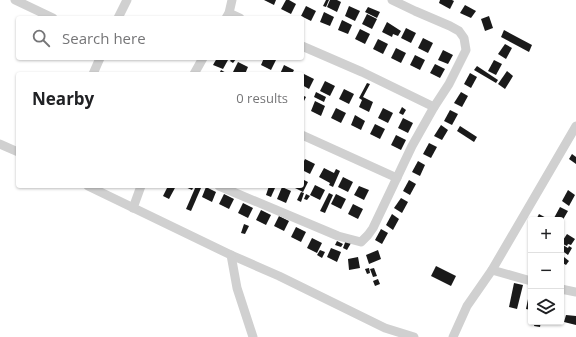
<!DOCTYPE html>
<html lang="en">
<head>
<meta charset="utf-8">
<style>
  :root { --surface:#fff; --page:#f2f2f2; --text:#202124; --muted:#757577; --line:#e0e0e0 }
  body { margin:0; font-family:"Open Sans",sans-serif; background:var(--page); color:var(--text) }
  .controls { position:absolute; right:12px; bottom:12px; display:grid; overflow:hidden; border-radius:4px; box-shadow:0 1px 3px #0004 }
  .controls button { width:36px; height:36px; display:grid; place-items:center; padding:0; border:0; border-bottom:1px solid var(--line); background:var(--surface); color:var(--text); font:20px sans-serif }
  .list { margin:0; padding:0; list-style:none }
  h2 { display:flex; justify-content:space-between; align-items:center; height:52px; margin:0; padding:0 16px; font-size:17px }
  h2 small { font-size:13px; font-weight:400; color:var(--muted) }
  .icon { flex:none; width:22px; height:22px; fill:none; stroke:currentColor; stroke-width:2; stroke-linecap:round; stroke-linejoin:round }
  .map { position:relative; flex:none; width:576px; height:337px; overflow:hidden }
  .search { position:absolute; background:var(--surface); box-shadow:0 1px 3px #0004; left:16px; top:16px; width:288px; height:44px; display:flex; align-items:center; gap:10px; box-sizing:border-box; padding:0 14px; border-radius:4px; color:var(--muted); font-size:15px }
  .panel { position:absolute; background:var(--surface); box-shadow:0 1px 3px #0004; left:16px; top:72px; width:288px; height:116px; border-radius:4px }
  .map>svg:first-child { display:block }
</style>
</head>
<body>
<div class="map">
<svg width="576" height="337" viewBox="0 0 576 337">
  <rect width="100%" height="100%" fill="#fff"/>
  <g fill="#1a1a1a">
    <path d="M264 0H276L274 5Z"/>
    <path d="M286 0H289L296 4 291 14 281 9Z"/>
    <path d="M326 0H329L326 7 323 6Z"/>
    <path d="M330 0H337L341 2 337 12 327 7Z"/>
    <path d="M440 0H452L454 1 450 9 439 3Z"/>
    <path d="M465 5 476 11 471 18 460 13Z"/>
    <path d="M306 6 316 11 311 21 301 16Z"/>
    <path d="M349 6 360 11 355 21 345 16Z"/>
    <path d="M368 7 380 12 377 18 365 12Z"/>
    <path d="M324 12 334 17 330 26 320 22Z"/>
    <path d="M367 14 377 19 372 29 362 24Z"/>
    <path d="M489 16 493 28 485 31 481 19Z"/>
    <path d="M342 20 352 25 348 34 338 30Z"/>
    <path d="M387 22 401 31 398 36 393 34 392 37 382 32Z"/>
    <path d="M406 28 416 33 411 43 401 38Z"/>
    <path d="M360 29 370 34 365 44 355 39Z"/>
    <path d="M504 30 532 45 529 52 501 37Z"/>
    <path d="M423 38 433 43 428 53 418 48Z"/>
    <path d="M378 39 388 44 383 54 373 49Z"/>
    <path d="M505 44 512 48 506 59 498 54Z"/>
    <path d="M396 48 406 53 401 63 391 58Z"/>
    <path d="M443 50 453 55 448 64 438 60Z"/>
    <path d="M415 55 425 60 420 70 410 65Z"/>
    <path d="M217 58H225L228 60 223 69 213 65Z"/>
    <path d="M232 58 236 59 233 63 230 61Z"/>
    <path d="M264 58H272L276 60 271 70 261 65Z"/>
    <path d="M494 60 502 64 496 75 488 71Z"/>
    <path d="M238 62 248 67 245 74H237L233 72Z"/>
    <path d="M435 64 445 69 440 78 430 73Z"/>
    <path d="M284 65 294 70 292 74H280Z"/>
    <path d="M477 66 498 80 496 83 474 70Z"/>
    <path d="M221 70 228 74H219Z"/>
    <path d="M507 71 513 76 505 89 498 84Z"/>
    <path d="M470 73 477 77 471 88 464 84Z"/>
    <path d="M304 74 314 79 309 89 302 85V79Z"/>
    <path d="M325 81 335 86 330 96 320 91Z"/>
    <path d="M367 83 370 84 363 97 373 102 369 112 359 107 362 100 359 98Z"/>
    <path d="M344 89 354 94 349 104 339 99Z"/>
    <path d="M316 92 326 97 324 102 314 97Z"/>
    <path d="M461 92 468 96 462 107 454 103Z"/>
    <path d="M302 95 306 97 302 105Z"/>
    <path d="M315 101 325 106 321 116 311 111Z"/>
    <path d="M402 107 406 110 403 115 399 113Z"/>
    <path d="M336 108 346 113 341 123 331 118Z"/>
    <path d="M383 108 393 113 388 123 378 118Z"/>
    <path d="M450 110 458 114 452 125 444 121Z"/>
    <path d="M355 115 365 121 361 130 351 125Z"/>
    <path d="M403 118 413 123 408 133 398 128Z"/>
    <path d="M375 124 385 129 380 139 370 134Z"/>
    <path d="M441 125 448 130 442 140 434 136Z"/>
    <path d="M460 126 477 137 474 142 457 131Z"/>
    <path d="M396 135 406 140 401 150 391 145Z"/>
    <path d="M429 143 437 147 431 158 423 154Z"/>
    <path d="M572 154 576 157V164L569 159Z"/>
    <path d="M305 159 315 164 310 174 302 170V165Z"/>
    <path d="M418 161 425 165 420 176 412 172Z"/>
    <path d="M324 168 334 173 336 169 340 171 333 187 329 185 330 183 319 177Z"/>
    <path d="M343 177 353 182 348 192 338 187Z"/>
    <path d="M302 179 308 182 303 192 293 187 302 186Z"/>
    <path d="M409 180 416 184 410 195 403 191Z"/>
    <path d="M315 185 325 190 320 200 310 195Z"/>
    <path d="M168 186H176L169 199 163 196Z"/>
    <path d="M183 186H194L192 190Z"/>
    <path d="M196 186 201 188 191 211 186 209Z"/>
    <path d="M269 186 275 188 271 197 266 195Z"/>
    <path d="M359 186 369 190 364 200 354 195Z"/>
    <path d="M206 187 216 192 212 202 202 197Z"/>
    <path d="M282 187 291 191 286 203 277 199Z"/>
    <path d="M568 190 575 195 569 206 562 201Z"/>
    <path d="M301 192 304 193 301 202 297 200Z"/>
    <path d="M329 193 333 195 325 213 320 211Z"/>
    <path d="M224 194 234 199 229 209 219 204Z"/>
    <path d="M306 194 310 196 307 200 304 199Z"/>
    <path d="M336 194 346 199 341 209 331 204Z"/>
    <path d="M401 198 408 202 402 213 394 208Z"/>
    <path d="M243 203 253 208 248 218 238 213Z"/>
    <path d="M353 204 363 209 358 219 348 214Z"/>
    <path d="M560 207 568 211 561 223V220L554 218Z"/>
    <path d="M261 210 271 215 266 225 256 220Z"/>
    <path d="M392 214 399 219 393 230 386 225Z"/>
    <path d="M539 214 550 220H536Z"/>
    <path d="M279 216 289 221 284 231 274 226Z"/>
    <path d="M244 224 249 226 245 234 241 233Z"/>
    <path d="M296 227 306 232 301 242 291 237Z"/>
    <path d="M381 229 388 233 382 244 375 240Z"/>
    <path d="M567 234 575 239 571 245 568 244 567 246 561 243Z"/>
    <path d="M312 238 322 243 317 253 307 248Z"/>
    <path d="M346 240 351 243 347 250 343 248Z"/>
    <path d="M337 241 343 244 341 247 335 245Z"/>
    <path d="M561 244 568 248 569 246 572 248 568 255 561 250Z"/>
    <path d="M331 248 341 252 337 262 327 257Z"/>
    <path d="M320 250 325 252 322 258 317 255Z"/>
    <path d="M378 250 381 259 369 264 366 255Z"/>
    <path d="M358 257 360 268 349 270 348 259Z"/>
    <path d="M564 257 569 261 566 265 561 262Z"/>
    <path d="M436 266 456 276 451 286 431 276Z"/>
    <path d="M369 268 370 273 367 274 365 269Z"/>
    <path d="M374 268 377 276 373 277 370 269Z"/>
    <path d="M378 279 380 284 375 286 373 281Z"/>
    <path d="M514 283 523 285 517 309 509 307Z"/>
    <path d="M528 299 531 300V310L526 309Z"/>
    <path d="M566 315 576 316V325L564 322Z"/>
    <path d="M535 322H541L540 327 534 326Z"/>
  </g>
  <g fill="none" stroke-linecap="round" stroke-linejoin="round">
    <g stroke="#d0d0d0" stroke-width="9">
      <path d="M15 0 53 18"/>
      <path d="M229 13 240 18"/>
      <path d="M118 18 127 0"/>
      <path d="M226 18 229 13 232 0"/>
      <path d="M302 46 362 72 434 107"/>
      <path d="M93 74 100 58"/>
      <path d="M194 74 203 58"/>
      <path d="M302 135 397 178"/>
      <path d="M0 144 18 152"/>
      <path d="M88 186 231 255 279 276 385 328 414 337"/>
      <path d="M219 186 338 236 361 242 368 235 373 228 412 146 434 107 449 84 466 50 464 38 459 31 450 26 415 11 392 0"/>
      <path d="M133 208 141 186"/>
      <path d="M231 255 237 288 253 337"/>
      <path d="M492 270 531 281"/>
      <path d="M561 289 576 292"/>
      <path d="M453 337 467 306 492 270 576 126"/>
    </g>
  </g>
</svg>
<div class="controls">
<button>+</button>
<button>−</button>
<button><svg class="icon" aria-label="layers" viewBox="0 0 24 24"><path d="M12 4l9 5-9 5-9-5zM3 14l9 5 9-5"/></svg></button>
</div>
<div class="search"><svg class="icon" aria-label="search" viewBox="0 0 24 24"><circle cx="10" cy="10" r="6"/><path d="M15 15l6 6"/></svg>Search here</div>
<section class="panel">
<h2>Nearby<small>0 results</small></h2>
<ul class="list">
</ul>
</section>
</div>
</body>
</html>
